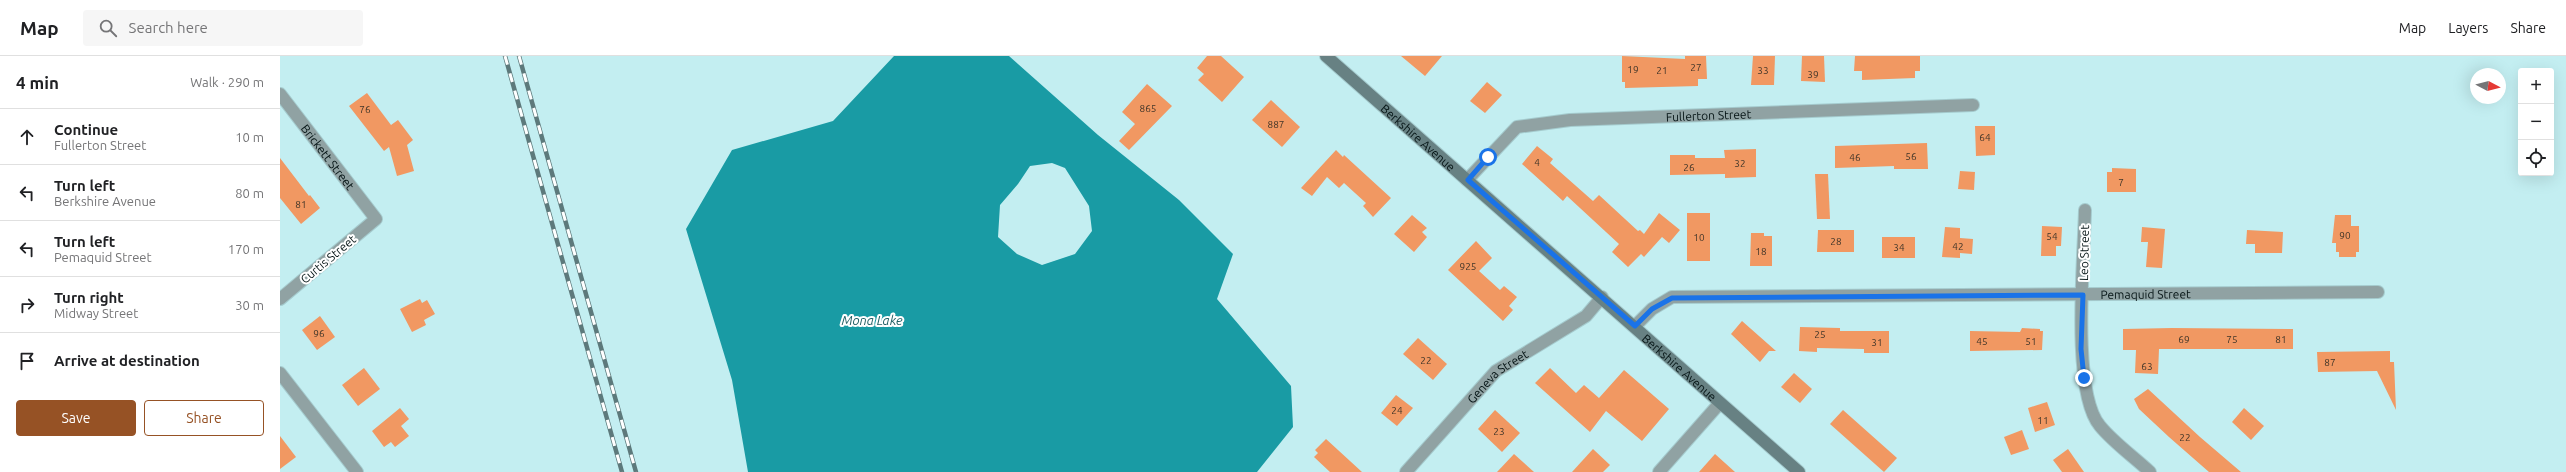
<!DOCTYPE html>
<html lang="en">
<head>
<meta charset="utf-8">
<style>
  :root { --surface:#fff; --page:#f6f6f6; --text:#202124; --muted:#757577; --line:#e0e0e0; --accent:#965225 }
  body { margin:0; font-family:Ubuntu,sans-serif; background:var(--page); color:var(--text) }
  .controls { position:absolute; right:12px; top:12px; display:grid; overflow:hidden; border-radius:4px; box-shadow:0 4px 16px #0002 }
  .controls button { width:36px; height:36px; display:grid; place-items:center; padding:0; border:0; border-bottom:1px solid var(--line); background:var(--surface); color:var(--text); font:20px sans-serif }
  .compass { position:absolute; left:2190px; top:12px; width:36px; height:36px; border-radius:50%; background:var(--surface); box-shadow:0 4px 16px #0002; rotate:97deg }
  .stop { position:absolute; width:12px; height:12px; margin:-9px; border:3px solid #1a73e8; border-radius:50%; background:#fff }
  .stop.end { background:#1a73e8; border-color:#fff; box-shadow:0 1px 4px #0008 }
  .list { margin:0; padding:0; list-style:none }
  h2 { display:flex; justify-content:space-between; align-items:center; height:52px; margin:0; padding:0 16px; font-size:17px }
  h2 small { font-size:13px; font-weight:400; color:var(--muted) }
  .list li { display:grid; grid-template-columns:26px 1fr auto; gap:12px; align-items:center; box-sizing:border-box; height:56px; padding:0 16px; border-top:1px solid var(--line) }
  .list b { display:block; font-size:15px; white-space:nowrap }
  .list p { margin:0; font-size:13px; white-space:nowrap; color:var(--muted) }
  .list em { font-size:13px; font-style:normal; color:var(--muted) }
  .actions { display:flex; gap:8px; padding:12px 16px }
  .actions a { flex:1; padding:9px 0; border:1px solid var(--accent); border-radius:4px; text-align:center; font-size:14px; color:var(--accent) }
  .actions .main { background:var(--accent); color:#fff }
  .icon { flex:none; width:22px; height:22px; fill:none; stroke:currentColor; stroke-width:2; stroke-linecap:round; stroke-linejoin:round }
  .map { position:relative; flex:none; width:2286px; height:416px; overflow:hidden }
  header { display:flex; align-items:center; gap:24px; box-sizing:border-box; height:56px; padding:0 20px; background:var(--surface); border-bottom:1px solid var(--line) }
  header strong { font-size:19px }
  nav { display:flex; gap:22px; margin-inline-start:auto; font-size:14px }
  .search { width:280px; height:36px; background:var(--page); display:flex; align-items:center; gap:10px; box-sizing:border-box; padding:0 14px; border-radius:4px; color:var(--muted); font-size:15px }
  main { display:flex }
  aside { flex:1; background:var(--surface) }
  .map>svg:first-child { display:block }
</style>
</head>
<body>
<header>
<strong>Map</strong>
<div class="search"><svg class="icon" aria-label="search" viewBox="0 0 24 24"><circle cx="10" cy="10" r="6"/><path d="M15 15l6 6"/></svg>Search here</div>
<nav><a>Map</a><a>Layers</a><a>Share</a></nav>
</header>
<main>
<aside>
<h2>4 min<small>Walk · 290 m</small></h2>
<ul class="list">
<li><svg class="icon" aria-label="ahead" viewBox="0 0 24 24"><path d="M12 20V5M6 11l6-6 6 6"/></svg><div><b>Continue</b><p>Fullerton Street</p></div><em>10 m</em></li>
<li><svg class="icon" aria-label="left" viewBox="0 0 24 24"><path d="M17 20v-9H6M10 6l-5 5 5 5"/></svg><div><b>Turn left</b><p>Berkshire Avenue</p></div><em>80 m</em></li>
<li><svg class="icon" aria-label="left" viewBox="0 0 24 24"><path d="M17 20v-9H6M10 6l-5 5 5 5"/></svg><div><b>Turn left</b><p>Pemaquid Street</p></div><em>170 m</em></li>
<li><svg class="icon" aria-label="right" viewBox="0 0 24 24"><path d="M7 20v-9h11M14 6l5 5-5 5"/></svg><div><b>Turn right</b><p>Midway Street</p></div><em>30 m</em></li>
<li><svg class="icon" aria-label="arrive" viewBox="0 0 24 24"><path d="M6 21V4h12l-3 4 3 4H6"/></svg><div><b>Arrive at destination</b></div></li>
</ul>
<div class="actions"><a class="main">Save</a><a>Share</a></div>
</aside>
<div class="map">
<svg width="2286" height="416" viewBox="0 0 2286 416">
  <rect width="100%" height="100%" fill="#c3eef1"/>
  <path fill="#199ba4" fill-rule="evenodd" d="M614 0H729L818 79 899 144 953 198 937 243 1011 330 1013 371 977 416H468L452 324 406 173 452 94 553 65ZM772 107 785 112 809 150 812 175 795 198 762 209 737 198 718 181 720 149 738 128 750 110Z"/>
  <g fill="#f19862">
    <path d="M927 0H941L964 21 942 46 918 24 924 18 917 12Z"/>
    <path d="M1121 0H1162L1145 20Z"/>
    <path d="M1342 0 1405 3V0H1426L1427 23H1418V30L1345 32V26H1342Z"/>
    <path d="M1473 0H1495L1494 29H1471Z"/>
    <path d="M1522 0H1544L1545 26 1521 25Z"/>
    <path d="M1575 0H1640V15H1635V22L1582 24V15H1574Z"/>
    <path d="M1207 26 1222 39 1205 57 1190 45Z"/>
    <path d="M867 28 892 50 849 94 839 85 855 68 842 56Z"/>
    <path d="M87 37 111 69 118 64 133 84 127 89 134 115 117 120 109 91 104 95 69 50Z"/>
    <path d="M991 44 1020 71 1002 91 972 64Z"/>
    <path d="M1695 70H1715V99L1696 100Z"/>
    <path d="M1647 87 1648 113H1614V110L1555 112V90Z"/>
    <path d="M1257 90 1273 103 1270 107 1313 145 1319 139 1358 175 1360 174 1364 178 1379 157 1400 174 1389 187 1382 181 1364 201 1361 198 1348 211 1332 196 1339 188 1287 140 1283 145 1242 108Z"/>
    <path d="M1476 93V121L1445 122V118L1390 119V99H1415V102H1445L1444 94Z"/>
    <path d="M1056 94 1063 101 1064 99 1111 142 1093 161 1083 150 1086 147 1064 127 1059 132 1047 121 1032 140 1021 132Z"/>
    <path d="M0 102 29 140 30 139 40 152 21 168 0 142Z"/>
    <path d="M1832 112 1856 113V136H1827V116H1832Z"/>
    <path d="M1680 115 1695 116 1694 134 1678 133Z"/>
    <path d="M1535 118H1548L1550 163H1537Z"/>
    <rect x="1407" y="157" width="23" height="48"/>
    <path d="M1132 159 1147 172 1142 176 1147 181 1134 196 1114 178Z"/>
    <path d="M2055 159H2071V170H2079V196H2076V201H2059V196H2056V187H2052Z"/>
    <path d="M1762 170 1782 171 1781 190H1776V200H1761Z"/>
    <path d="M1665 171 1680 172V182L1693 183 1692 198 1680 197V202L1662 201Z"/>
    <path d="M1862 171 1885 173 1882 212 1866 211 1868 186H1861Z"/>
    <path d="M1538 174H1574V196H1537Z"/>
    <path d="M1967 174 2003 176 2002 197H1975V188H1966Z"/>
    <path d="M1471 177H1484V180H1492V210H1470Z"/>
    <rect x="1602" y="181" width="33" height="21"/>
    <path d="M1196 185 1212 202 1199 215 1220 234 1224 230 1237 241 1229 250 1233 254 1223 265 1168 214Z"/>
    <path d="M140 243 142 247 147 244 155 258 144 264 146 269 132 276 120 253Z"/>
    <path d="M40 260 55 281 37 294 22 274Z"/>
    <path d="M1462 265 1496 295H1489L1480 306 1451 278Z"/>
    <path d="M1520 271 1560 272V275H1609V297H1584V293L1537 292V296L1519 295Z"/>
    <path d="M1742 272 1760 273V275H1763L1762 294 1690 295V275L1740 276Z"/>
    <path d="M1892 272 2013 273V293H1879L1878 318 1855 317 1856 294H1843V273Z"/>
    <path d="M1138 282 1167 308 1153 324 1123 298Z"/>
    <path d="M2110 295V306H2114L2116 354 2097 315 2038 316 2037 296Z"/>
    <path d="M84 312 100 333 78 350 62 329Z"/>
    <path d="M1270 312 1296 337 1304 329 1319 342 1344 314 1389 353 1362 385 1326 355 1310 376 1255 327Z"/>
    <path d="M1514 317 1532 333 1520 347 1501 331Z"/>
    <path d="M1868 333 1920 381 1961 416H1929L1889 381 1859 353 1854 343Z"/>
    <path d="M1116 339 1133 352 1117 370 1101 357Z"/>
    <path d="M1767 346 1775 369 1755 376 1748 352Z"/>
    <path d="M120 352 129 363 121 370 129 380 115 391 111 386 104 391 92 375Z"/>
    <path d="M1964 352 1984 370 1971 384 1952 366Z"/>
    <path d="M1215 354 1240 377 1222 396 1198 373Z"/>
    <path d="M1563 354 1617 402 1604 416 1550 368Z"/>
    <path d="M1742 374 1749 393 1731 399 1724 381Z"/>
    <path d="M0 380 16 401 0 413Z"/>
    <path d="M1046 383 1082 416H1050L1034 401 1038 397 1035 394Z"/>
    <path d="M1313 393 1330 409 1323 416H1292Z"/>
    <path d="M1788 393 1804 416H1782L1773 404Z"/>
    <path d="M1234 398 1254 416H1217Z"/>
    <path d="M1435 398 1455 416H1419Z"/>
  </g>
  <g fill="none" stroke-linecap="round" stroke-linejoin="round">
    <g stroke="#a5cbce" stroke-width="14">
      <g id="street">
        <path id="s1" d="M0 38 96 163 0 243"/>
        <path id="s2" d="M1187 124 1237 71 1290 64 1693 49"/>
        <path d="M1805 154C1804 202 1791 336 1820 370 1834 387 1854 401 1870 416"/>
        <path id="s3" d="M1355 270 1372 253 1392 241 2098 236"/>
        <path d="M0 317 77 416"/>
        <path id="s4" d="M1126 416 1216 315 1306 260 1322 241"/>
        <path d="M1379 416 1439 348"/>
      </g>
    </g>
    <g stroke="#a5cbce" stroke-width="14">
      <g id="secondary">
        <path id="s5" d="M1046 0 1519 416"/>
      </g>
    </g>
    <use href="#street" stroke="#90a2a3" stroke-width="12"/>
    <use href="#secondary" stroke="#678183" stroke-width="12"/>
    <g stroke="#5d797b" stroke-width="4.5">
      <g id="rail">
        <path d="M225 0 342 416"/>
        <path d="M239 0 356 416"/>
      </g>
    </g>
    <use href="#rail" stroke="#fff" stroke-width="3" stroke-dasharray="9" stroke-linecap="butt"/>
  </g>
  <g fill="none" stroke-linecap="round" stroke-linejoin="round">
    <path stroke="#1a73e8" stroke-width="5" d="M1208 101 1188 124 1355 270 1372 253 1392 242 1803 239 1801 293 1804 322"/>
  </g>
  <g text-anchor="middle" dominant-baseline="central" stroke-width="4" stroke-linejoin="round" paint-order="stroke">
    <g font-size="10" fill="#403528">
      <text x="1416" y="11">27</text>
      <text x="1353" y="13">19</text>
      <text x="1382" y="14">21</text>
      <text x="1483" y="14">33</text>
      <text x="1533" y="18">39</text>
      <text x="868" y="52">865</text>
      <text x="85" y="53">76</text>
      <text x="996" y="68">887</text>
      <text x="1705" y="81">64</text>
      <text x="1631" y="100">56</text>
      <text x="1575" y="101">46</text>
      <text x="1257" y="106">4</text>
      <text x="1460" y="107">32</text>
      <text x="1409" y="111">26</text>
      <text x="1841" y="126">7</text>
      <text x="21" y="148">81</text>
      <text x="2065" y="179">90</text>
      <text x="1772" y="180">54</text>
      <text x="1419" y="181">10</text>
      <text x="1556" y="185">28</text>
      <text x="1678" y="190">42</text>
      <text x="1619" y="191">34</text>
      <text x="1481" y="195">18</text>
      <text x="1188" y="210">925</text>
      <text x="39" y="277">96</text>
      <text x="1540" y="278">25</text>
      <text x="1904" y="283">69</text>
      <text x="1952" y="283">75</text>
      <text x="2001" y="283">81</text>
      <text x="1702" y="285">45</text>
      <text x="1751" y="285">51</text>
      <text x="1597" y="286">31</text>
      <text x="1146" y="304">22</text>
      <text x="2050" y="306">87</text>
      <text x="1867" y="310">63</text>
      <text x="1117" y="354">24</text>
      <text x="1763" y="364">11</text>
      <text x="1219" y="375">23</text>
      <text x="1905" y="381">22</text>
    </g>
    <g font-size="12" fill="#051415" stroke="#fff">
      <text stroke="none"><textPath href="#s2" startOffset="265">Fullerton Street</textPath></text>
      <text stroke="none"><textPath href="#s5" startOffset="123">Berkshire Avenue</textPath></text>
      <text stroke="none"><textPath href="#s1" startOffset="79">Brickett Street</textPath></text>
      <text transform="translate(1804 197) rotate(-89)">Leo Street</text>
      <text transform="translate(48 203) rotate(-40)">Curtis Street</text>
      <text stroke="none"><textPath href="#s3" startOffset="521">Pemaquid Street</textPath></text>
      <text stroke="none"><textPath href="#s5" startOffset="471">Berkshire Avenue</textPath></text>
      <text stroke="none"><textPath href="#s4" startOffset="133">Geneva Street</textPath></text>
    </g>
    <g font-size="13" font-style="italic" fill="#1f5e63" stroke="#fff">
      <text x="592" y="264">Mona Lake</text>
    </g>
  </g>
</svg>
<div class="controls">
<button>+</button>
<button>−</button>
<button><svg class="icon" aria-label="locate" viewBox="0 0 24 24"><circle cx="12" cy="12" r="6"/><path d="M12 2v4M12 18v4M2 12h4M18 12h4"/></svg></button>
</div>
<svg class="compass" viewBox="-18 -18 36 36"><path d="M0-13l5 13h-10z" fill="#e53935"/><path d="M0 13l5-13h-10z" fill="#757577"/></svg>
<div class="stop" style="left:1208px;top:101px"></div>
<div class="stop end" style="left:1804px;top:322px"></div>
</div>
</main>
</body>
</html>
